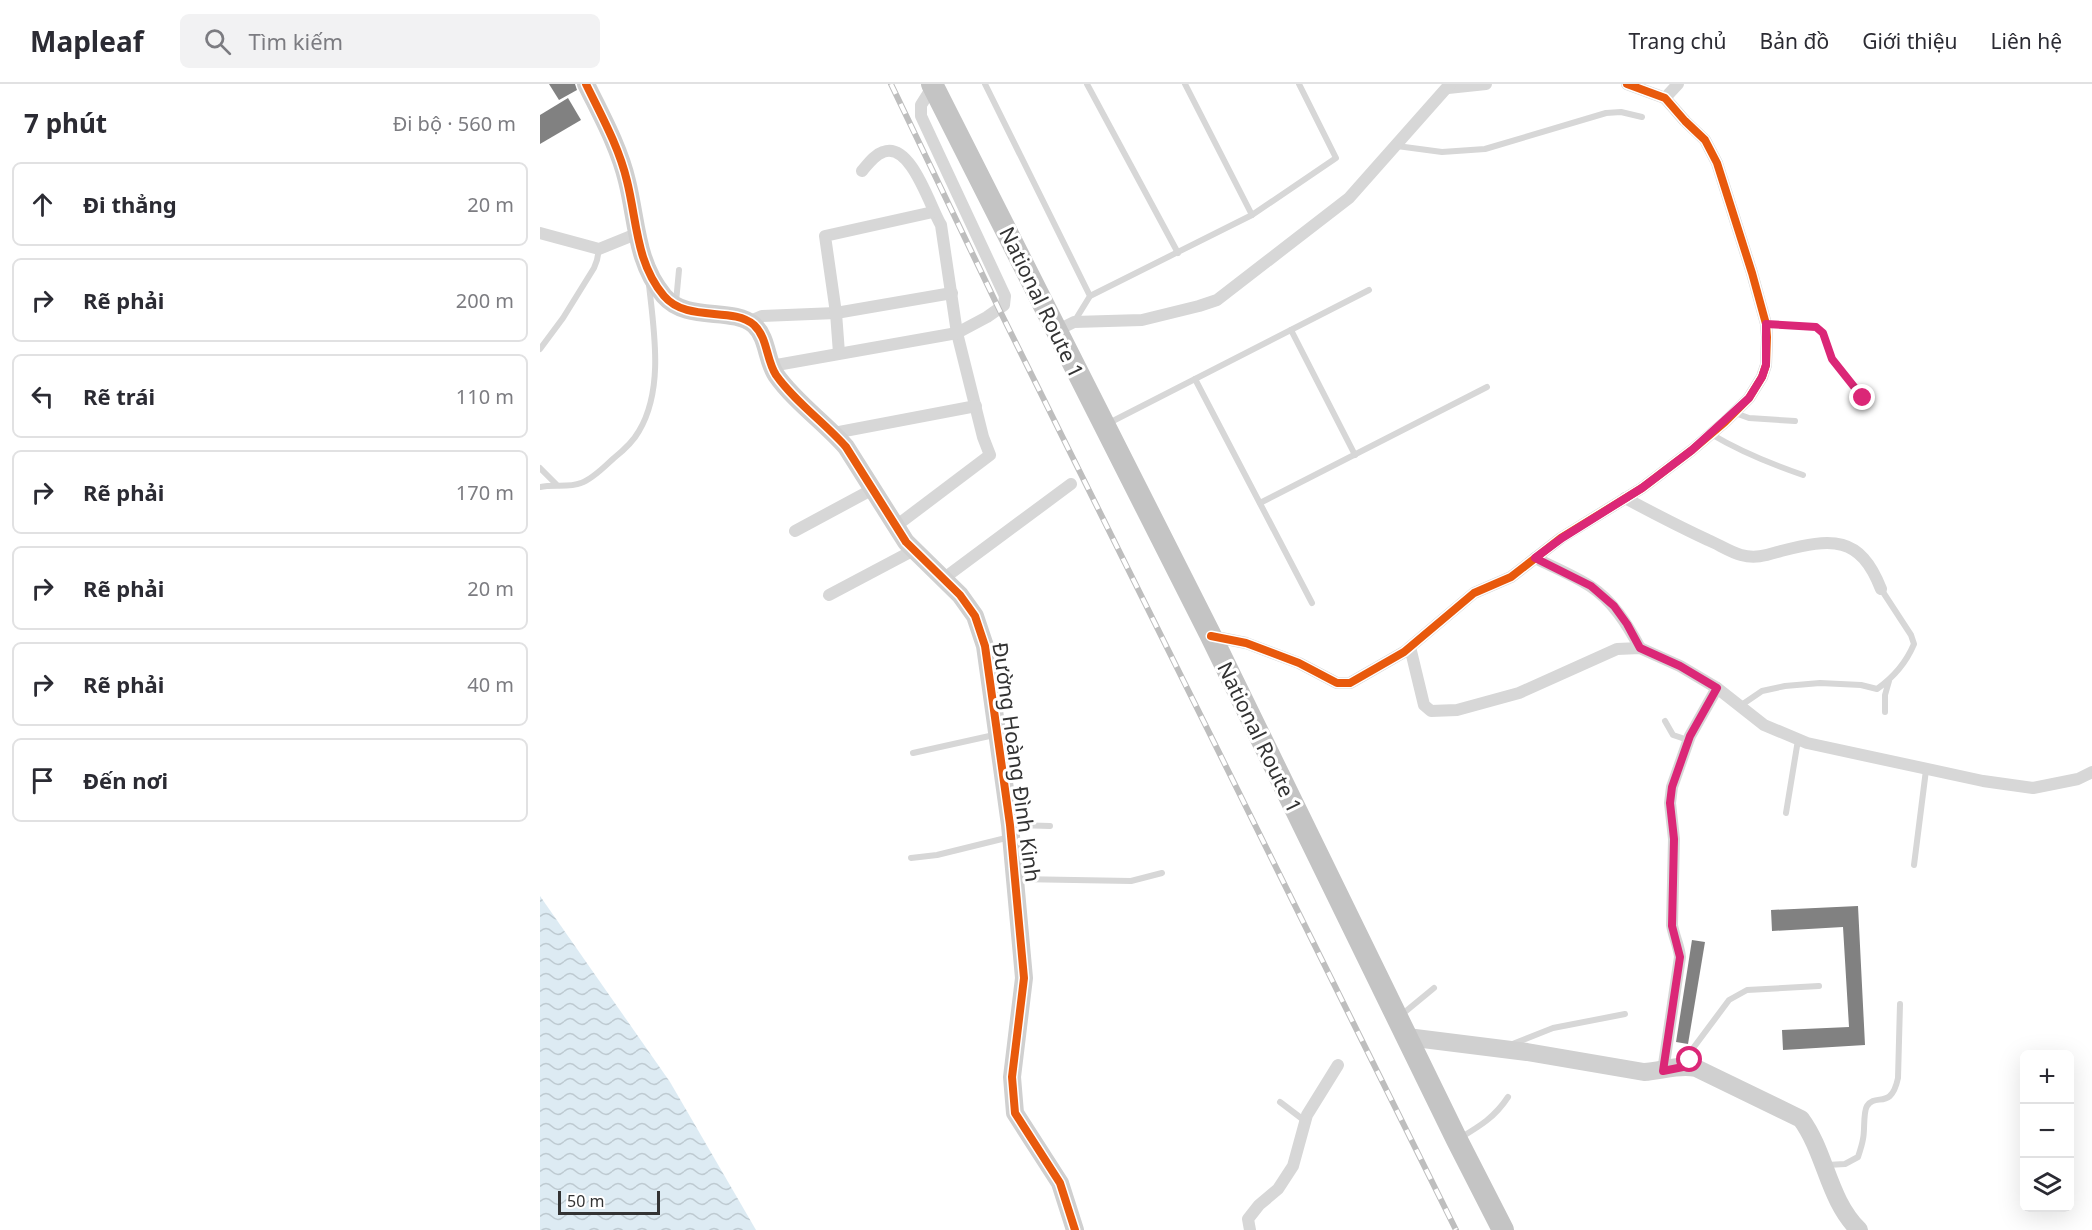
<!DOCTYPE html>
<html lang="vi">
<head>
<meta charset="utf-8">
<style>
  :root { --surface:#fff; --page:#f2f2f3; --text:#2b2b33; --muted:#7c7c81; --line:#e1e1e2 }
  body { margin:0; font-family:"Noto Sans",sans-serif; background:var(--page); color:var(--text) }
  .controls { position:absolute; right:18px; bottom:18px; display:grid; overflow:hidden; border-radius:9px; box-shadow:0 6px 24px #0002 }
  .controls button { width:54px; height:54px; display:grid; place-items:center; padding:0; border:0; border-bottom:2px solid var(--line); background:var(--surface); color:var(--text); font:30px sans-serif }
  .scale { position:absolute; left:18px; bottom:15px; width:102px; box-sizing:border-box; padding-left:6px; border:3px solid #333; border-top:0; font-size:16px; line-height:21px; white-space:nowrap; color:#333; -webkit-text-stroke:4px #fff; paint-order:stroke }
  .stop { position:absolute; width:18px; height:18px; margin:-14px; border:4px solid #db2777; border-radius:50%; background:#fff }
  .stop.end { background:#db2777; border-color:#fff; box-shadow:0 2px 6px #0008 }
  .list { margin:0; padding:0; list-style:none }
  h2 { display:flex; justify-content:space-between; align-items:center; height:78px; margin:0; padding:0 24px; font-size:26px }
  h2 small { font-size:20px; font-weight:400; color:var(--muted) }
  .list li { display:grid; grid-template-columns:39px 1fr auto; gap:18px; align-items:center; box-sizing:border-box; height:84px; margin:0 12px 12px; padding:0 12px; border:2px solid var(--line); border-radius:9px }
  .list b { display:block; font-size:22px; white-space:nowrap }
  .list em { font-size:20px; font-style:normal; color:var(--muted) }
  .icon { flex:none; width:33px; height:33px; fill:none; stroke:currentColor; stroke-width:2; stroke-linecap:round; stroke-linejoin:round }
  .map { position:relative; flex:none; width:1552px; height:1146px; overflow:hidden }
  header { display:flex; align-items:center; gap:36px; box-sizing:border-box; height:84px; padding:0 30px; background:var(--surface); border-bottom:2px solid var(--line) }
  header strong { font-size:28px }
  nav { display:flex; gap:33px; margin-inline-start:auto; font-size:21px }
  .search { width:420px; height:54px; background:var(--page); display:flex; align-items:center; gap:15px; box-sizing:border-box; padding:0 21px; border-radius:9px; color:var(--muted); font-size:22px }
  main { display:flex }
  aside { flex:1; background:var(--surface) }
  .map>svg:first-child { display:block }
</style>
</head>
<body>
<header>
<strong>Mapleaf</strong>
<div class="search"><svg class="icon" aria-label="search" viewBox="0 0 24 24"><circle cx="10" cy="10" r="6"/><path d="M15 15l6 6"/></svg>Tìm kiếm</div>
<nav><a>Trang chủ</a><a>Bản đồ</a><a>Giới thiệu</a><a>Liên hệ</a></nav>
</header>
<main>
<aside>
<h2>7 phút<small>Đi bộ · 560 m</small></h2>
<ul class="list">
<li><svg class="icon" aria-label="ahead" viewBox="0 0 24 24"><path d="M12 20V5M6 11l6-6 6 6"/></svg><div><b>Đi thẳng</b></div><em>20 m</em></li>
<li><svg class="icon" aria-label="right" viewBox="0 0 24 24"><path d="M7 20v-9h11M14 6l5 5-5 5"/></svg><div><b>Rẽ phải</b></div><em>200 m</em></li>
<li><svg class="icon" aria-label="left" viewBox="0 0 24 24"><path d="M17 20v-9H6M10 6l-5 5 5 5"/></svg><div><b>Rẽ trái</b></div><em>110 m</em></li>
<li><svg class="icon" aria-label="right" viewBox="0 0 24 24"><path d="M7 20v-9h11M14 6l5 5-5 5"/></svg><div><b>Rẽ phải</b></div><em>170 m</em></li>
<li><svg class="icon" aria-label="right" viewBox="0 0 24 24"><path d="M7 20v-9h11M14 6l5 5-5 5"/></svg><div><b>Rẽ phải</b></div><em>20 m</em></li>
<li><svg class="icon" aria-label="right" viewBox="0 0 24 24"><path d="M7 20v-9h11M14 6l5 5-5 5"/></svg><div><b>Rẽ phải</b></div><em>40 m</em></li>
<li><svg class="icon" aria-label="arrive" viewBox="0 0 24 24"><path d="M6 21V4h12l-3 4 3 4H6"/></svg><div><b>Đến nơi</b></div></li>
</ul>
</aside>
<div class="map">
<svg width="1552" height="1146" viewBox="0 0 1552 1146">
  <defs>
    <pattern id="water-waves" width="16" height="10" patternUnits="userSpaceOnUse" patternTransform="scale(1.5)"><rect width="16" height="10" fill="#ddebf3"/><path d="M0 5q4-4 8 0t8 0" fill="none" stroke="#becad1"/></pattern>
  </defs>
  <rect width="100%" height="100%" fill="#fff"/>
  <path fill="url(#water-waves)" d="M0 812 130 998 216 1146H0Z"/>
  <g fill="#818181">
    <path d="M9 0H35L37 6 19 16Z"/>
    <path d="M28 14 41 36 0 60V31Z"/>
    <path d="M1318 822 1325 961 1243 966 1242 946 1309 943 1303 843 1232 847 1231 826Z"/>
    <path d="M1152 856 1165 858 1148 960 1136 958Z"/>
  </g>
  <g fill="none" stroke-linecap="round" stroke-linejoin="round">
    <g stroke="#d7d7d7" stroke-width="6">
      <path d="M445 0 550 212 534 238"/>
      <path d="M547 0 638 169"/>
      <path d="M645 0 712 131"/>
      <path d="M857 62 902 68 945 65 1066 29 1081 28 1102 33"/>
      <path d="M550 212 712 131 796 74 759 0"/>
      <path d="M136 218 139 186"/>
      <path d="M1226 240 1276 243 1283 249 1292 275 1323 314"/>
      <path d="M751 246 815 371"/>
      <path d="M0 265 23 234 54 184 57 176 59 165"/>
      <path d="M655 295 772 519"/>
      <path d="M1195 329 1209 334 1255 337"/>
      <path d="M567 340 829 206"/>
      <path d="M1171 350C1201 368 1231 380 1263 391"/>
      <path d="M0 384 16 400"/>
      <path d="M0 403C13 400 29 404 41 399 53 395 65 382 74 374 84 366 93 358 99 347 124 305 114 247 109 201"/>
      <path d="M720 419 947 303"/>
      <path d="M1200 622 1222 607 1245 602 1280 599 1321 601 1337 605C1354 593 1366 579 1374 560L1371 551 1341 505"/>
      <path d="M1345 628V611L1349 597"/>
      <path d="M1125 637 1133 651 1148 656"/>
      <path d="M373 669 454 651"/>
      <path d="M1246 729 1258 656"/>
      <path d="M474 741 510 742"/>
      <path d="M371 774 397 771 470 753"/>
      <path d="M1374 781 1386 686"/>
      <path d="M477 795 591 797 622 789"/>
      <path d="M860 932 894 904"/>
      <path d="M970 961 1013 944 1085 930"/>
      <path d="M1148 981 1154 963 1189 916 1207 906 1279 902"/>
      <path d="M740 1018 765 1037"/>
      <path d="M920 1054C940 1042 955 1033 968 1013"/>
      <path d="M1287 1081 1305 1080 1318 1073C1320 1067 1322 1061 1323 1055 1325 1047 1323 1028 1327 1022 1336 1008 1351 1027 1358 994L1360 920"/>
    </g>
    <g stroke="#d7d7d7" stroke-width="12">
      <path d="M908 4 946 0"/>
      <path d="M1125 14 1138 0"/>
      <path d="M322 87C328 80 334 71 343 68 371 57 390 123 401 141L417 249 443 353 450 371 356 442"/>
      <path d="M0 149 59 165 96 150"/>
      <path d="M208 238 222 232 296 229 412 209"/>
      <path d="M516 247 534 238 602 236 659 222 677 216 809 114 910 0"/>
      <path d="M299 269 296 229 285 152 393 128"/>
      <path d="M231 282 417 249 447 233 464 221 465 212 381 32V21L393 2"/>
      <path d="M294 349 436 322"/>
      <path d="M1085 414C1113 429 1140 443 1168 456 1178 460 1190 468 1201 471 1216 475 1227 471 1241 467 1292 454 1320 451 1341 505"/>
      <path d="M255 447 333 405"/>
      <path d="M995 474C1013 483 1033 491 1050 502 1073 517 1087 540 1100 564"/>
      <path d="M403 495 531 400"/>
      <path d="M289 511 374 466"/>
      <path d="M671 552 706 559 759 579 797 599H810L864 568 934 509 971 493 1021 454 1102 404 1152 366 1185 338 1209 314 1222 293 1226 281 1227 253 1226 240 1212 189 1177 79 1165 56 1145 37 1125 14 1087 0"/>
      <path d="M870 563 884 621 891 627 917 626 979 609 1077 565 1100 564 1140 582 1177 604 1224 641 1267 659 1443 697 1493 704 1538 695 1552 688"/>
      <path d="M1123 987 1140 873C1139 862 1134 853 1132 841L1134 755 1130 719 1132 703 1150 652 1177 604"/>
      <path d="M710 1146 708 1135 719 1121 738 1105 753 1082 767 1031 798 981"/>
    </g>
    <g stroke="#d0d0d0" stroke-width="18">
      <path d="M46 0C61 31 79 63 87 97 97 137 96 179 124 212 147 239 192 222 214 241 228 254 226 276 236 291 255 318 284 338 306 363L366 458 420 511 435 532 445 562 470 741 484 894 472 993 475 1029 520 1099 535 1146"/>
      <path d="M867 953 987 968 1104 988C1122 987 1139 980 1156 984L1261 1035C1286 1069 1288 1116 1319 1146"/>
    </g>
    <path stroke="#c4c4c4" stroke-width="22" d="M392 0 671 552 917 1056 963 1146"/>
    <g stroke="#bebebe" stroke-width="6">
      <path id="rail" d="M351 0 459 225 916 1146"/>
    </g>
    <use href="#rail" stroke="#fff" stroke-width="4" stroke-dasharray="11" stroke-linecap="butt"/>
    <g stroke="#fff" stroke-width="11">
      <g id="cycleway">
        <path d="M46 0C61 31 79 63 87 97 97 137 96 179 124 212 147 239 192 222 214 241 228 254 226 276 236 291 255 318 284 338 306 363L366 458 420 511 435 532 445 562 470 741 484 894 472 993 475 1029 520 1099 535 1146"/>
        <path d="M671 552 706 559 759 579 797 599H810L864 568 934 509 971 493 1021 454 1102 404 1152 366 1185 338 1209 314 1222 293 1226 281 1227 253 1226 240 1212 189 1177 79 1165 56 1145 37 1125 14 1087 0"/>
      </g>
    </g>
    <use href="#cycleway" stroke="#e8590c" stroke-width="8"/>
  </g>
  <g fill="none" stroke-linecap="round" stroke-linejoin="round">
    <path stroke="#db2777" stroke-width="8" d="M1150 976 1148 982 1123 987 1140 873 1132 842 1134 755 1130 719 1132 703 1150 652 1177 604 1140 582 1100 564 1087 540 1074 522 1051 502 995 474 1022 454 1102 404 1152 366 1209 314 1222 293 1226 281V240L1276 243 1283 249 1292 275 1323 314"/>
  </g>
  <g text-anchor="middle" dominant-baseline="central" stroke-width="6" stroke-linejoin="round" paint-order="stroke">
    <g font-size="21" fill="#333" stroke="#fff">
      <text transform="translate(502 218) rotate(64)">National Route 1</text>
      <text transform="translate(720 653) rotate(64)">National Route 1</text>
      <text transform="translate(477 678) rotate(82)">Đường Hoàng Đình Kinh</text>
    </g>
  </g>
</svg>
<div class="controls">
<button>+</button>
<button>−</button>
<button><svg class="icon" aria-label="layers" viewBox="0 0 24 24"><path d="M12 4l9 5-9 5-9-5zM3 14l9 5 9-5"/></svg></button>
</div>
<div class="scale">50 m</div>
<div class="stop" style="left:1150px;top:976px"></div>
<div class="stop end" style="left:1323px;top:314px"></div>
</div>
</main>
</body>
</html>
